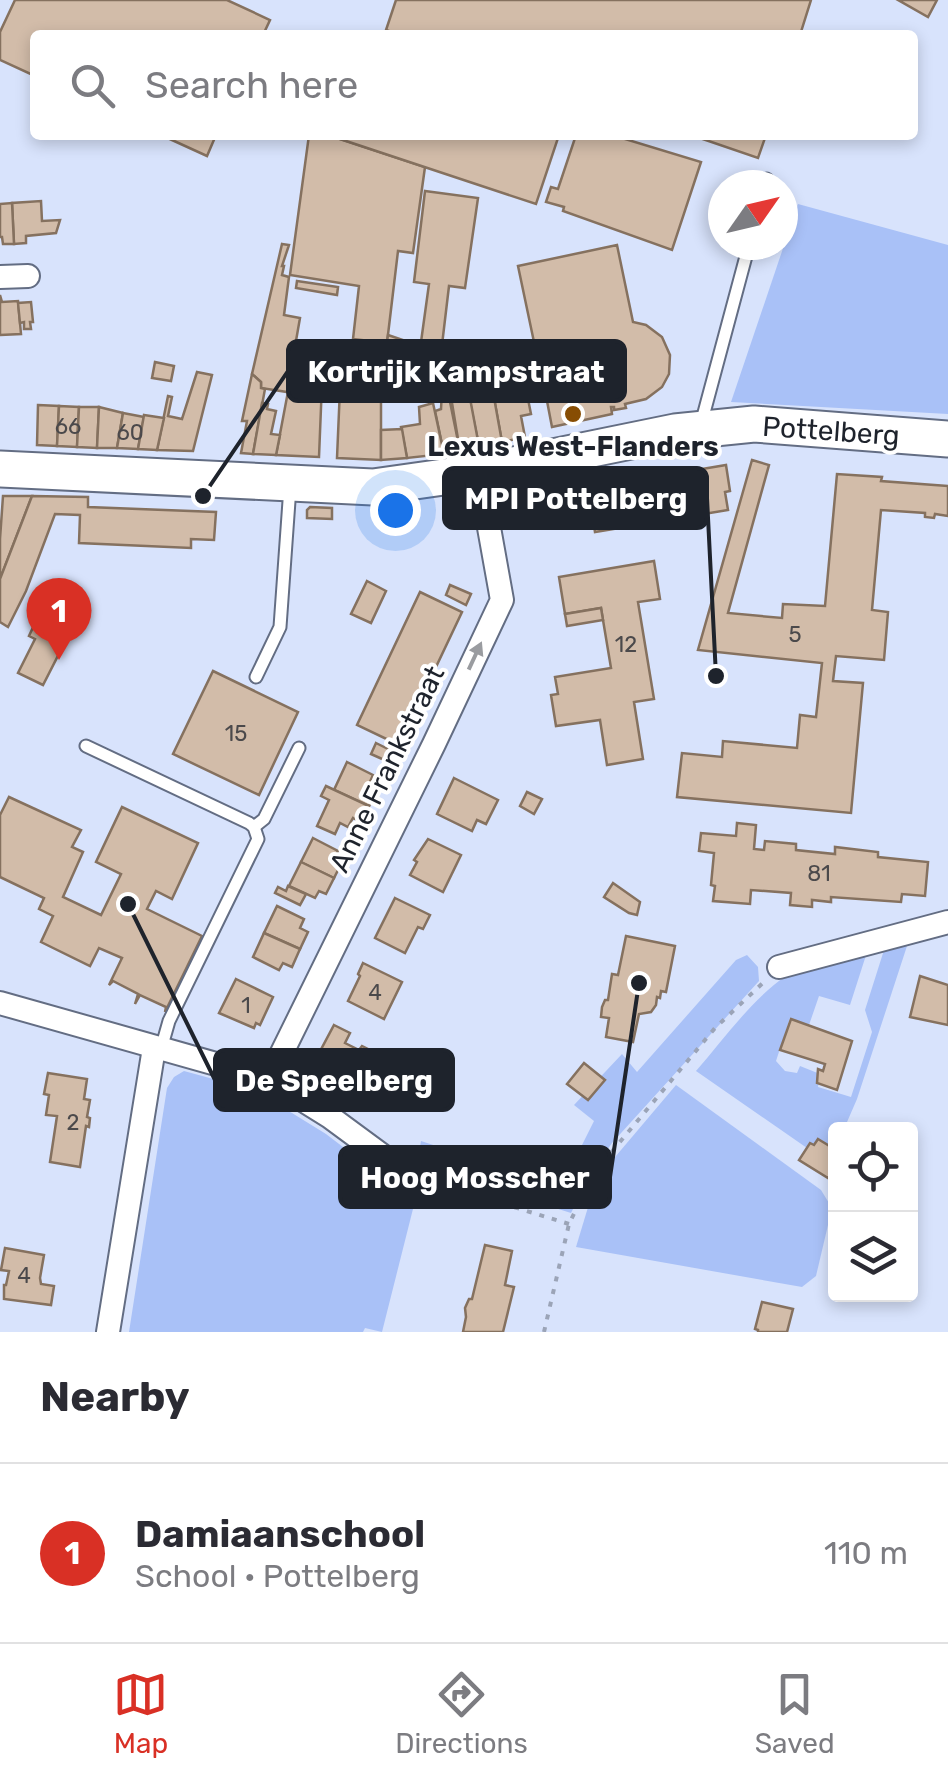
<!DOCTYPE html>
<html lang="en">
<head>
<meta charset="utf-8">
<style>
  :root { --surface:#fff; --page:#f2f2f3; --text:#2b2b33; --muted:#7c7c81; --line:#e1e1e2; --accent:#d93025 }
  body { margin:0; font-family:Rubik,sans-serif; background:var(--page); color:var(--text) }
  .controls { position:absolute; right:30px; bottom:30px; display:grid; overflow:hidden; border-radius:10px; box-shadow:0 5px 15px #0003 }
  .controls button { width:90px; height:90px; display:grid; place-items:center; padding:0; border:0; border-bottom:2px solid var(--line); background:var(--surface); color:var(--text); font:50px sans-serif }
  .compass { position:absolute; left:708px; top:170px; width:90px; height:90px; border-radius:50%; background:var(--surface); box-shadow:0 5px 15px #0003; rotate:56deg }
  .you { position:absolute; left:395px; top:510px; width:35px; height:35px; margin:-25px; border:8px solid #fff; border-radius:50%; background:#1a73e8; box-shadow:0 0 0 15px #1a73e833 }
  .badge { display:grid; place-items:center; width:65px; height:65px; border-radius:50%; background:var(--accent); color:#fff; font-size:32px; font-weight:700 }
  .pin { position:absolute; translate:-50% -82px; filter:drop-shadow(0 2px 5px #0008) }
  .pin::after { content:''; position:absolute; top:52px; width:35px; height:30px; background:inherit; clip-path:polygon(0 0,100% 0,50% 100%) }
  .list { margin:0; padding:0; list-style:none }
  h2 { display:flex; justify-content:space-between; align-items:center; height:130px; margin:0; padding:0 40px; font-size:42px }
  h2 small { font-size:32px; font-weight:400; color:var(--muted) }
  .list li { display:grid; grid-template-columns:65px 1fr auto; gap:30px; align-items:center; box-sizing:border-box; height:180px; padding:0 40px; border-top:2px solid var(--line) }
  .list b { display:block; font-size:38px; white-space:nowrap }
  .list p { margin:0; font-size:32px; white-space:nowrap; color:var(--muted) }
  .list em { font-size:32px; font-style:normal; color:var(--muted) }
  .icon { flex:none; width:55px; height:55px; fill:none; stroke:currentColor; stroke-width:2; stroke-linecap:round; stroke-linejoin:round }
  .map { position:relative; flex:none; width:948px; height:1332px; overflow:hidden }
  .search { position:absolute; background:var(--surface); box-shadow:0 5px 15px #0003; left:30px; right:30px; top:30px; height:110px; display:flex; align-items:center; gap:25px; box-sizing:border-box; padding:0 35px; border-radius:10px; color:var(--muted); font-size:38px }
  .sheet { height:310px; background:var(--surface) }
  nav { display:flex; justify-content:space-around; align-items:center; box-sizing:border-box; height:140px; border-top:2px solid var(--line); background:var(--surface); font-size:28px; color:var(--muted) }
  nav a { display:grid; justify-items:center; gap:5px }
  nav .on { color:var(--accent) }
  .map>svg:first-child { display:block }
</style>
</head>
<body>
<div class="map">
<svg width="948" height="1332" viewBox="0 0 948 1332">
  <rect width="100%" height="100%" fill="#d8e3fc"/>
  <g fill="#a9c1f7">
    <path d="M798 204 948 245V414L731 402Z"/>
    <path d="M907 946 857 1099 844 1129 836 1130 835 1150 830 1164 696 1071C724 1039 752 999 787 975L868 949 850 1005 819 996 809 1025 790 1018 776 1061 785 1071 797 1073 800 1066 820 1074 818 1087 851 1097 872 1032 865 1010 884 950Z"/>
    <path d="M747 955 758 967 759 981 612 1143 590 1175 571 1213 417 1164 421 1141 561 1187 594 1121 574 1105 622 1054 637 1072 736 960Z"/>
    <path d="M184 1071 239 1086 292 1113 326 1134 381 1176 401 1194 416 1197 382 1332 365 1328 363 1332H129L167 1088 174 1077Z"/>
    <path d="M676 1085 821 1190 832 1208 816 1276 802 1287 576 1247 592 1194 610 1163Z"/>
  </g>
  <g fill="#d2bca9" stroke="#85715f" stroke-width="2.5">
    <path d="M15 0H227L270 20 263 35H35V76L0 60V32Z"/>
    <path d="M396 0H811L800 35H400L386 30Z"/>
    <path d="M898 0H937L928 17Z"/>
    <path d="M161 135H216L207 156Z"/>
    <path d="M309 135H328L425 167 413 253 398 251 387 343 353 339 359 286 290 275Z"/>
    <path d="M328 135H559L536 204Z"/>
    <path d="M576 135H612L701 162 672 250 563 211 564 207 546 202 551 187 558 189Z"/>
    <path d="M691 135H766L758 158Z"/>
    <path d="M425 191 478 198 465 288 449 286 442 345 421 342 429 284 414 282Z"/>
    <path d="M41 201 42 221 60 220 56 233 26 236V243L14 244 12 203Z"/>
    <path d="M12 203 14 244H3L2 237H0V204Z"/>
    <path d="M282 244 289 245 282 266H284L282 275 289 277 284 315 300 318 287 392 261 388V382L252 374Z"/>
    <path d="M617 245 633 322 646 325 662 337 670 355 669 374 662 387 646 399 625 404 626 408 614 410V407H611L612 414 552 427 542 375 536 376 535 373 525 375 519 345 534 342 518 266Z"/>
    <path d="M297 281 338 287 337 295 296 288Z"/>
    <path d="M0 295 2 302 18 301 21 334 0 335Z"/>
    <path d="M31 302 33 322H30L31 329H24V322L20 323 18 303Z"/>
    <path d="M388 335 406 341 403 361 385 355Z"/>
    <path d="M155 362 174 366 171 381 152 378Z"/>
    <path d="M197 372 212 375 193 451 157 450 168 396 172 397 168 416 182 419Z"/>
    <path d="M252 374 261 382V388L265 389 253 454 241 453 247 421H242Z"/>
    <path d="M290 381 322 383 319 457 276 455Z"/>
    <path d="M525 384 531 414 521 416 525 437 502 442 494 398 516 395 515 386Z"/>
    <path d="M340 388 381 389V460L337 458Z"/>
    <path d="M442 390 451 391 450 402 460 451 444 454 435 411 441 409Z"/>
    <path d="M493 392 502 442 479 446 469 397Z"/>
    <path d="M469 393 479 446 460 451 451 397Z"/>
    <path d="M262 403 268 404 267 409 276 411 271 434 280 435 276 455 253 454Z"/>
    <path d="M433 403 444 454 407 458 401 427 420 424 419 407Z"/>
    <path d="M38 405 59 406 57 446 37 445Z"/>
    <path d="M59 406 79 407 77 447 57 446Z"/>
    <path d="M79 407H99L97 448 77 447Z"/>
    <path d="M99 407 123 413 117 448H97Z"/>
    <path d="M123 413 144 417 138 449 117 448Z"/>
    <path d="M144 415 164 418 157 450 138 449Z"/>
    <path d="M402 429 407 458 381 460V430Z"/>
    <path d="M752 460 769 465 728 613 782 618 783 604 825 606 837 474 882 477 881 481 948 486V516L935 514 934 518 925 517V513L881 510 872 610 888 612 884 660 836 656 833 681 863 683 851 813 677 797 682 753 722 757 723 741 797 748 800 715 816 717 822 663 698 650Z"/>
    <path d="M726 465 730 491 725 492 728 510 595 532 592 513 587 514 583 488 606 484 608 492 615 490 614 487 696 474V478L704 476 702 469Z"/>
    <path d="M3 496H32L0 579V539Z"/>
    <path d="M32 496 88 497V507L216 512 214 540 191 539V548L79 543 80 515 55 514 26 591 8 627 0 622V579Z"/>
    <path d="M310 507 332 508V519L307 518V510Z"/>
    <path d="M654 561 660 599 638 602 654 699 634 702 643 759 607 765 600 720 556 726 551 695 558 694 555 677 611 668 601 608 565 614 559 577Z"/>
    <path d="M367 581 386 591 371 623 351 614Z"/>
    <path d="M450 585 471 594 466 605 446 595Z"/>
    <path d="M420 592 462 612 399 745 357 725Z"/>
    <path d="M601 608 603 620 567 626 565 614Z"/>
    <path d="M36 621 68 636 43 685 18 673 35 639 29 636Z"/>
    <path d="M213 671 298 712 259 795 173 754Z"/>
    <path d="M376 743 396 753 391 763 371 754Z"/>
    <path d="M347 762 373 775 369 784 378 788 369 806 334 790Z"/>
    <path d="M454 778 498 800 486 824 477 820 472 831 437 814Z"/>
    <path d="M326 786 369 806 361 822 353 818 348 827 340 823 335 834 317 826 329 800 321 796Z"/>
    <path d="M527 792 542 799 534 814 520 806Z"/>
    <path d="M9 797 81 830 72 847 83 852 63 897 101 915 121 874 96 862 122 807 198 843 172 899 156 891 147 909 202 936 165 1012 166 1007 140 995 135 1004 138 994 113 981 109 985 122 958 99 948 90 966 41 942 53 916 39 909 44 898 0 877V815Z"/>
    <path d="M737 823 756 825 754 849 764 850 765 841 796 844V850L835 854V847L878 852V857L928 862 925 896 902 894 901 902 831 897V902L812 900V907L790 905 791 893 751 890 750 904 713 901 715 886 711 885 714 853 699 851 701 833 736 836Z"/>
    <path d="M313 838 338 851 334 858 342 862 334 878 301 862Z"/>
    <path d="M428 839 461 855 443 892 410 875 417 862 414 860Z"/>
    <path d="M301 862 334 878 326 894 319 891 315 898 289 886Z"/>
    <path d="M613 883 640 902 637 915 629 913 604 897Z"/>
    <path d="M288 886 306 894 300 905 275 893 278 887 286 891Z"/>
    <path d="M395 898 430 915 423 929 418 927 405 953 375 938Z"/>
    <path d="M277 906 304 919 300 928 308 932 300 949 264 933Z"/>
    <path d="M264 933 300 949 292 967 283 963 279 970 253 957Z"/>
    <path d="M626 936 675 946 666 992 661 991 660 998 657 997 656 1005 651 1012 639 1014 633 1042 606 1037 609 1018 601 1017 602 1007 605 1000H608L612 974 618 975Z"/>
    <path d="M363 963 402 982 384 1019 348 1001 360 976 358 974Z"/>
    <path d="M920 976 948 985V1025L910 1017Z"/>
    <path d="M236 979 273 997 260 1025 256 1023 254 1028 219 1013Z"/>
    <path d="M791 1019 852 1041 837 1090 817 1083 818 1069 823 1071 825 1064 780 1050Z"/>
    <path d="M334 1025 350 1033 345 1043 359 1050 362 1046 378 1054 365 1080 317 1057Z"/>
    <path d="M584 1063 605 1080 588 1100 567 1084Z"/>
    <path d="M48 1073 87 1079 84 1099 90 1100 87 1117 90 1118 89 1127 86 1126 80 1167 50 1162 57 1116 46 1115 49 1095 44 1094Z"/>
    <path d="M818 1139 836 1150V1166L828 1178 799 1160 810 1143 814 1145Z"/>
    <path d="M485 1245 512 1251 505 1285 514 1287 503 1332H463L466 1317 465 1308 469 1299H472Z"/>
    <path d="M5 1248 44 1255 40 1278 41 1284 54 1286 51 1305 4 1299V1285H6L9 1271 1 1270Z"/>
    <path d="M762 1302 793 1309 787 1332H758V1330L755 1329Z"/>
  </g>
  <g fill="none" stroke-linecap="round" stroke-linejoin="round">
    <g stroke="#636d83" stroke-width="15">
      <g id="service">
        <path d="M765 185 767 179"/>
        <path d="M701 424 749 245"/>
        <path d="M256 677 280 627 290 487"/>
        <path d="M86 746 249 823 254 827 258 839 169 1021 161 1049"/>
        <path d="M254 827 264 819 299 748"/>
      </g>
    </g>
    <g stroke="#636d83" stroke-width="26">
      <g id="minor">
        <path d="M0 277 28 276"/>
        <path d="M779 967 948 922"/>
        <path d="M0 1003 269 1079 330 1117 387 1159"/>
        <path d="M269 1079 434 744 502 600 479 472"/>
        <path d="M108 1332 154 1048"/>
      </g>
    </g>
    <g stroke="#636d83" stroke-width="39">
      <path id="primary" d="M0 469 373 487 479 472 675 432 754 424 948 439"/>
    </g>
    <g stroke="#9ba4b7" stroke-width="4" stroke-dasharray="5 8" stroke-linecap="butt">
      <path d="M404 1170 413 1176 569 1224"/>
      <path d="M544 1332 569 1224 594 1173 715 1028 765 981"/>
    </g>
    <use href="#service" stroke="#fff" stroke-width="11"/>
    <use href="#minor" stroke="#fff" stroke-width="22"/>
    <use href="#primary" stroke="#fff" stroke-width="35"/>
  </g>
  <defs><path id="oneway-solid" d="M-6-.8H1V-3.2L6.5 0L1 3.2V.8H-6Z" transform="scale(2.5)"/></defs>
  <use fill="#9a9ca0" href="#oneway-solid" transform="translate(475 656) rotate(-65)"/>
  <circle fill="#874d03" stroke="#fff" stroke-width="4" cx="573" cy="414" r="10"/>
  <g text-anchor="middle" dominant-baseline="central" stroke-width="8" stroke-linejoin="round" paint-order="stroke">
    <g font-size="22" fill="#4b494b">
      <text x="68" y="426">66</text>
      <text x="130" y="432">60</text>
      <text x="795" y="634">5</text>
      <text x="626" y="644">12</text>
      <text x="236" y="733">15</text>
      <text x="819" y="873">81</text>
      <text x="375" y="992">4</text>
      <text x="246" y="1005">1</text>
      <text x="73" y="1122">2</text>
      <text x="24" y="1275">4</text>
    </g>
    <g font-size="28" fill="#1e232c" stroke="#fff">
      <text transform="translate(831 431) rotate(4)">Pottelberg</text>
      <text transform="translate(387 769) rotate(-64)">Anne Frankstraat</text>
    </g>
    <g font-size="28" font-weight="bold" fill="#1e232c" stroke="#fff">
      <text x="573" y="446">Lexus West-Flanders</text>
    </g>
  </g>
  <path fill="none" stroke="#1e232c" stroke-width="4" d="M203 496L288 371M716 676L707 498M128 904L215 1080M639 983L610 1177"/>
  <g fill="#1e232c" stroke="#fff" stroke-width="4">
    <circle cx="203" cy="496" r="10"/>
    <circle cx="716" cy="676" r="10"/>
    <circle cx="128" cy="904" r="10"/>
    <circle cx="639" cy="983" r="10"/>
  </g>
  <g fill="#1e232c" stroke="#1e232c" stroke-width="4">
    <rect x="288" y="341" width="337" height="60" rx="10"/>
    <rect x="444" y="468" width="263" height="60" rx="10"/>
    <rect x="215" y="1050" width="238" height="60" rx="10"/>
    <rect x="340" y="1147" width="270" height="60" rx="10"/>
  </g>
  <g font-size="30" text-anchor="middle" font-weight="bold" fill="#fff">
    <text x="456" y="382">Kortrijk Kampstraat</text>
    <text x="576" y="509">MPI Pottelberg</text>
    <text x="334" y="1091">De Speelberg</text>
    <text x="475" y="1188">Hoog Mosscher</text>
  </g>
</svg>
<div class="controls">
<button><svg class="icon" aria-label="locate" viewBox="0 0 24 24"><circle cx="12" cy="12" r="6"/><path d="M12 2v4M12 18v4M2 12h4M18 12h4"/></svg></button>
<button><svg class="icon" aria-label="layers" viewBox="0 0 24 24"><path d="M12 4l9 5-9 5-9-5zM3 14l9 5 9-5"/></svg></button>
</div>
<svg class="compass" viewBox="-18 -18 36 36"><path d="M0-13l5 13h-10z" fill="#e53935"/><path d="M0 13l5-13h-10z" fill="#7c7c81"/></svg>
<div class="you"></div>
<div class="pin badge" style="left:59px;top:660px">1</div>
<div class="search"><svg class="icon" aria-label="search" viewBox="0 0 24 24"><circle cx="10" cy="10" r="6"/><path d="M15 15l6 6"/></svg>Search here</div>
</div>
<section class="sheet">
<h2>Nearby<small></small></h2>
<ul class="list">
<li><span class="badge">1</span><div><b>Damiaanschool</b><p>School · Pottelberg</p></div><em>110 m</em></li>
</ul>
</section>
<nav>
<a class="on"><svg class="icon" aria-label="map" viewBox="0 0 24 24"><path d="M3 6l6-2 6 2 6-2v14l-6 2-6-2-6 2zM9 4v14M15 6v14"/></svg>Map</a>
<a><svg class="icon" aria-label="directions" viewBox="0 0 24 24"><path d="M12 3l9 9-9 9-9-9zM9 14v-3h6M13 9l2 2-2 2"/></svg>Directions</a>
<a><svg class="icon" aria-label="saved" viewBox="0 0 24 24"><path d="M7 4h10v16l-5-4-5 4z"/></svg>Saved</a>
</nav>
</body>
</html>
